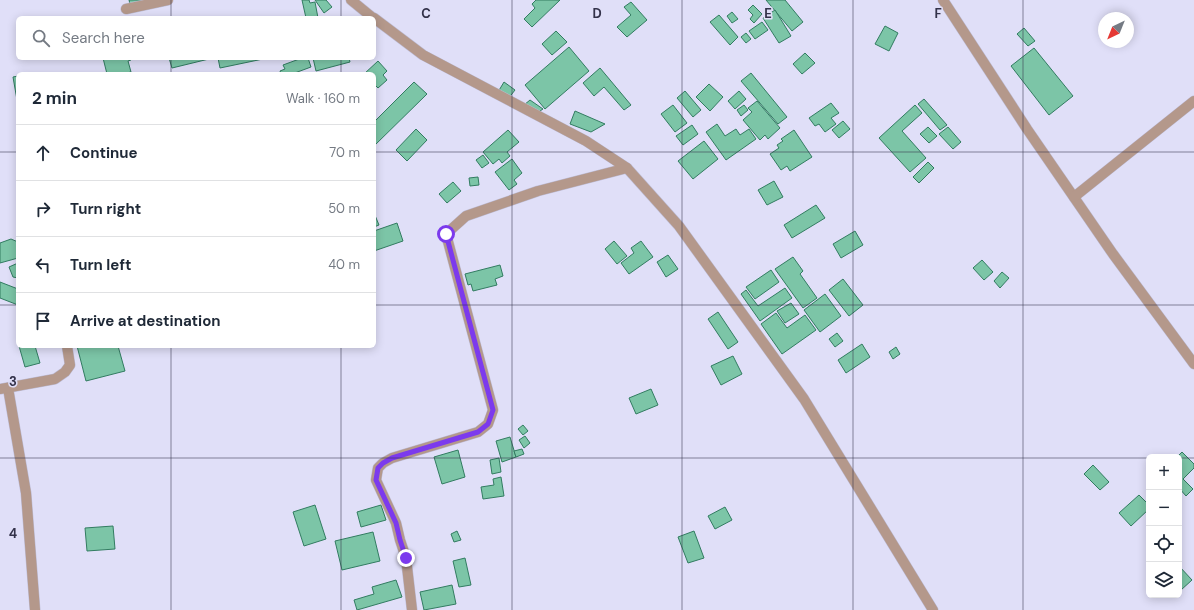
<!DOCTYPE html>
<html lang="en">
<head>
<meta charset="utf-8">
<style>
  :root { --surface:#fff; --page:#f6f6f7; --text:#1f2937; --muted:#747a83; --line:#e0e1e3 }
  body { margin:0; font-family:"DM Sans",sans-serif; background:var(--page); color:var(--text) }
  .controls { position:absolute; right:12px; bottom:12px; display:grid; overflow:hidden; border-radius:6px; box-shadow:0 2px 10px #0003 }
  .controls button { width:36px; height:36px; display:grid; place-items:center; padding:0; border:0; border-bottom:1px solid var(--line); background:var(--surface); color:var(--text); font:20px sans-serif }
  .compass { position:absolute; left:1098px; top:12px; width:36px; height:36px; border-radius:50%; background:var(--surface); box-shadow:0 2px 10px #0003; rotate:223deg }
  .stop { position:absolute; width:12px; height:12px; margin:-9px; border:3px solid #7c3aed; border-radius:50%; background:#fff }
  .stop.end { background:#7c3aed; border-color:#fff; box-shadow:0 1px 4px #0008 }
  .list { margin:0; padding:0; list-style:none }
  h2 { display:flex; justify-content:space-between; align-items:center; height:52px; margin:0; padding:0 16px; font-size:17px }
  h2 small { font-size:13px; font-weight:400; color:var(--muted) }
  .list li { display:grid; grid-template-columns:26px 1fr auto; gap:12px; align-items:center; box-sizing:border-box; height:56px; padding:0 16px; border-top:1px solid var(--line) }
  .list b { display:block; font-size:15px; white-space:nowrap }
  .list em { font-size:13px; font-style:normal; color:var(--muted) }
  .icon { flex:none; width:22px; height:22px; fill:none; stroke:currentColor; stroke-width:2; stroke-linecap:round; stroke-linejoin:round }
  .map { position:relative; flex:none; width:1194px; height:610px; overflow:hidden }
  .search { position:absolute; background:var(--surface); box-shadow:0 2px 10px #0003; left:16px; top:16px; width:360px; height:44px; display:flex; align-items:center; gap:10px; box-sizing:border-box; padding:0 14px; border-radius:6px; color:var(--muted); font-size:15px }
  .panel { position:absolute; background:var(--surface); box-shadow:0 2px 10px #0003; left:16px; top:72px; width:360px; height:276px; border-radius:6px }
  .map>svg:first-child { display:block }
</style>
</head>
<body>
<div class="map">
<svg width="1194" height="610" viewBox="0 0 1194 610">
  <rect width="100%" height="100%" fill="#e0dff8"/>
  <g fill="#7cc5a7" stroke="#327c61">
    <path d="M129 0H153L130 4Z"/>
    <path d="M302 0H309L310 3 315 2 318 18H306Z"/>
    <path d="M315 0H326L332 7 324 13Z"/>
    <path d="M536 0H560L532 27 524 19 535 8 532 4Z"/>
    <path d="M766 0H785L803 22 792 31Z"/>
    <path d="M631 2 647 20 627 37 617 27 631 15 624 7Z"/>
    <path d="M753 5 762 14 754 23 750 19 753 15 748 10Z"/>
    <path d="M775 10 791 36 779 43 763 18Z"/>
    <path d="M732 12 738 19 732 23 727 16Z"/>
    <path d="M719 15 738 37 730 45 710 22Z"/>
    <path d="M762 22 768 30 755 39 749 31Z"/>
    <path d="M885 26 898 33 889 51 875 44Z"/>
    <path d="M1024 28 1035 41 1028 46 1017 34Z"/>
    <path d="M556 31 567 42 552 55 542 44Z"/>
    <path d="M746 33 751 39 746 43 741 37Z"/>
    <path d="M569 47 589 71 545 109 525 85Z"/>
    <path d="M1034 48 1073 96 1049 115 1011 66Z"/>
    <path d="M805 53 815 63 802 74 793 64Z"/>
    <path d="M103 58H131V60L128 61 131 72 121 74H107Z"/>
    <path d="M169 58H213L172 68Z"/>
    <path d="M218 58H263V59L220 68Z"/>
    <path d="M302 58H308L311 67 292 74H281L280 71 285 69 283 65Z"/>
    <path d="M313 58H349L350 62 316 71Z"/>
    <path d="M378 61 387 71 383 75 387 80 378 88 374 84V74H364Z"/>
    <path d="M600 68 631 105 624 110 604 87 594 96 583 83Z"/>
    <path d="M751 73 787 117 778 124 741 81Z"/>
    <path d="M18 76V100H17L13 77Z"/>
    <path d="M414 82 427 94 374 146V122Z"/>
    <path d="M504 82 515 90 508 99 498 92Z"/>
    <path d="M709 84 723 97 710 111 696 97Z"/>
    <path d="M685 91 701 110 693 117 677 98Z"/>
    <path d="M739 91 746 99 735 109 728 101Z"/>
    <path d="M924 99 947 125 940 130 918 104Z"/>
    <path d="M530 100 543 109 537 113 524 105Z"/>
    <path d="M757 101 780 128 768 139 765 135 760 140 743 120 752 112 748 108Z"/>
    <path d="M831 103 839 113 831 118 836 124 825 132 819 124 815 126 809 118Z"/>
    <path d="M673 105 687 123 675 132 661 114Z"/>
    <path d="M744 105 748 110 741 116 737 110Z"/>
    <path d="M915 105 922 113 902 131 926 158 910 172 879 138Z"/>
    <path d="M575 111 605 124 591 132 570 124Z"/>
    <path d="M843 121 850 129 839 138 832 130Z"/>
    <path d="M717 124 725 136 736 129 740 135 749 129 756 139 726 160 706 132Z"/>
    <path d="M692 125 698 134 683 145 676 136Z"/>
    <path d="M928 127 937 136 929 143 920 134Z"/>
    <path d="M948 127 961 142 953 149 939 134Z"/>
    <path d="M416 129 427 140 407 161 396 150Z"/>
    <path d="M508 130 519 142 507 152 510 156 502 163 499 159 493 164 483 152Z"/>
    <path d="M794 130 812 157 790 171 787 166 781 170 770 154 779 148 777 145 783 141 781 139Z"/>
    <path d="M704 141 718 159 693 179 678 161Z"/>
    <path d="M483 155 489 163 482 168 476 160Z"/>
    <path d="M512 159 522 173 514 180 517 184 509 190 495 172Z"/>
    <path d="M928 162 934 168 919 183 913 177Z"/>
    <path d="M478 177 479 185 470 186 469 178Z"/>
    <path d="M774 181 783 197 767 205 758 190Z"/>
    <path d="M453 182 461 191 447 203 439 194Z"/>
    <path d="M816 205 825 218 792 238 784 225Z"/>
    <path d="M374 213 379 225 374 227Z"/>
    <path d="M397 223 403 241 374 251V231Z"/>
    <path d="M855 231 863 245 841 258 833 244Z"/>
    <path d="M11 239 18 242V258L0 263V243Z"/>
    <path d="M614 241 627 256 617 264 605 249Z"/>
    <path d="M641 241 653 257 629 274 621 263 634 253 631 248Z"/>
    <path d="M668 255 678 269 666 277 657 262Z"/>
    <path d="M793 257 803 271 800 274 817 298 803 308 775 269Z"/>
    <path d="M982 260 993 272 984 280 973 268Z"/>
    <path d="M18 263V278L13 277 9 267Z"/>
    <path d="M500 265 503 276 495 279 497 285 473 291 471 284 468 285 465 274Z"/>
    <path d="M771 270 779 282 755 299 746 287Z"/>
    <path d="M1002 272 1009 278 1000 288 994 281Z"/>
    <path d="M843 279 863 305 849 316 829 290Z"/>
    <path d="M0 282 18 289V305L0 298Z"/>
    <path d="M785 288 792 298 760 321 741 294 746 290 758 306Z"/>
    <path d="M825 294 841 316 820 332 804 310Z"/>
    <path d="M791 303 799 314 785 323 777 311Z"/>
    <path d="M718 312 738 342 728 349 708 319Z"/>
    <path d="M776 313 787 328 805 315 816 330 782 354 761 324Z"/>
    <path d="M837 333 843 341 835 347 829 339Z"/>
    <path d="M862 344 870 357 846 373 838 360Z"/>
    <path d="M19 346H35L40 363 25 367Z"/>
    <path d="M77 346H118L125 371 86 381Z"/>
    <path d="M896 347 900 354 893 359 889 352Z"/>
    <path d="M733 356 742 374 721 385 711 366Z"/>
    <path d="M651 389 658 405 636 414 629 398Z"/>
    <path d="M523 425 528 431 523 435 518 429Z"/>
    <path d="M525 436 530 443 524 448 519 440Z"/>
    <path d="M510 437 516 457 502 462 496 441Z"/>
    <path d="M522 449 524 454 516 457 514 451Z"/>
    <path d="M458 450 465 477 442 484 434 457Z"/>
    <path d="M1182 452 1194 464V468L1183 479 1193 489 1186 496 1179 488V457H1177Z"/>
    <path d="M499 458 501 472 492 474 490 460Z"/>
    <path d="M1093 465 1109 482 1100 490 1084 474Z"/>
    <path d="M501 477 504 496 483 499 481 487 494 485 493 479Z"/>
    <path d="M1139 495 1149 505V509L1131 526 1119 513Z"/>
    <path d="M315 505 326 539 304 546 293 512Z"/>
    <path d="M381 505 386 520 361 527 357 512Z"/>
    <path d="M725 507 732 520 715 529 708 516Z"/>
    <path d="M113 526 115 549 87 551 85 528Z"/>
    <path d="M457 531 461 540 454 542 451 534Z"/>
    <path d="M694 531 704 558 688 563 678 537Z"/>
    <path d="M373 532 380 561 342 570 335 541Z"/>
    <path d="M465 558 471 585 459 587 453 561Z"/>
    <path d="M1179 566 1192 580 1181 590 1179 588Z"/>
    <path d="M396 580 402 597 357 610 354 600 374 594 372 587Z"/>
    <path d="M452 585 456 604 424 610 420 592Z"/>
  </g>
  <g fill="none" stroke-linecap="round" stroke-linejoin="round">
    <g stroke="#bdbcd5" stroke-width="11">
      <g id="street">
        <path d="M351 0 373 18"/>
        <path d="M943 0 1027 129 1113 254 1194 364"/>
        <path d="M126 9 168 0"/>
        <path d="M374 18 423 55 586 141 627 168 679 226 804 399 933 610"/>
        <path d="M1074 197 1194 101"/>
        <path d="M8 388 26 493 35 610"/>
        <path d="M0 389 55 379 65 372 70 365 67 346"/>
        <path d="M412 610 406 558 400 540 396 523 376 480 378 468 383 463 392 458 478 432 488 424 493 410 446 234 466 216 538 191 627 168"/>
      </g>
    </g>
    <use href="#street" stroke="#b4988b" stroke-width="10"/>
  </g>
  <g fill="none" stroke-linecap="round" stroke-linejoin="round">
    <path stroke="#7c3aed" stroke-width="5" d="M406 558 400 540 396 523 376 480 378 468 383 463 392 458 478 432 488 424 493 410 446 234"/>
  </g>
  <path fill="none" stroke="#33324a" stroke-width="1" stroke-opacity="0.55" d="M171 0V18M341 0V18M512 0V610M682 0V610M853 0V610M1023 0V610M171 58V74M341 58V74M0 152H18M374 152H1194M0 305H18M374 305H1194M171 346V610M341 346V610M0 458H1149M1179 458H1194"/>
  <g font-size="13" text-anchor="middle" font-weight="bold" fill="#33324a" stroke="#e0dff8" stroke-width="3" stroke-linejoin="round" paint-order="stroke">
    <text x="426" y="18">C</text>
    <text x="597" y="18">D</text>
    <text x="768" y="18">E</text>
    <text x="938" y="18">F</text>
    <text x="13" y="386">3</text>
    <text x="13" y="538">4</text>
  </g>
</svg>
<div class="controls">
<button>+</button>
<button>−</button>
<button><svg class="icon" aria-label="locate" viewBox="0 0 24 24"><circle cx="12" cy="12" r="6"/><path d="M12 2v4M12 18v4M2 12h4M18 12h4"/></svg></button>
<button><svg class="icon" aria-label="layers" viewBox="0 0 24 24"><path d="M12 4l9 5-9 5-9-5zM3 14l9 5 9-5"/></svg></button>
</div>
<svg class="compass" viewBox="-18 -18 36 36"><path d="M0-13l5 13h-10z" fill="#e53935"/><path d="M0 13l5-13h-10z" fill="#747a83"/></svg>
<div class="stop" style="left:446px;top:234px"></div>
<div class="stop end" style="left:406px;top:558px"></div>
<div class="search"><svg class="icon" aria-label="search" viewBox="0 0 24 24"><circle cx="10" cy="10" r="6"/><path d="M15 15l6 6"/></svg>Search here</div>
<section class="panel">
<h2>2 min<small>Walk · 160 m</small></h2>
<ul class="list">
<li><svg class="icon" aria-label="ahead" viewBox="0 0 24 24"><path d="M12 20V5M6 11l6-6 6 6"/></svg><div><b>Continue</b></div><em>70 m</em></li>
<li><svg class="icon" aria-label="right" viewBox="0 0 24 24"><path d="M7 20v-9h11M14 6l5 5-5 5"/></svg><div><b>Turn right</b></div><em>50 m</em></li>
<li><svg class="icon" aria-label="left" viewBox="0 0 24 24"><path d="M17 20v-9H6M10 6l-5 5 5 5"/></svg><div><b>Turn left</b></div><em>40 m</em></li>
<li><svg class="icon" aria-label="arrive" viewBox="0 0 24 24"><path d="M6 21V4h12l-3 4 3 4H6"/></svg><div><b>Arrive at destination</b></div></li>
</ul>
</section>
</div>
</body>
</html>
